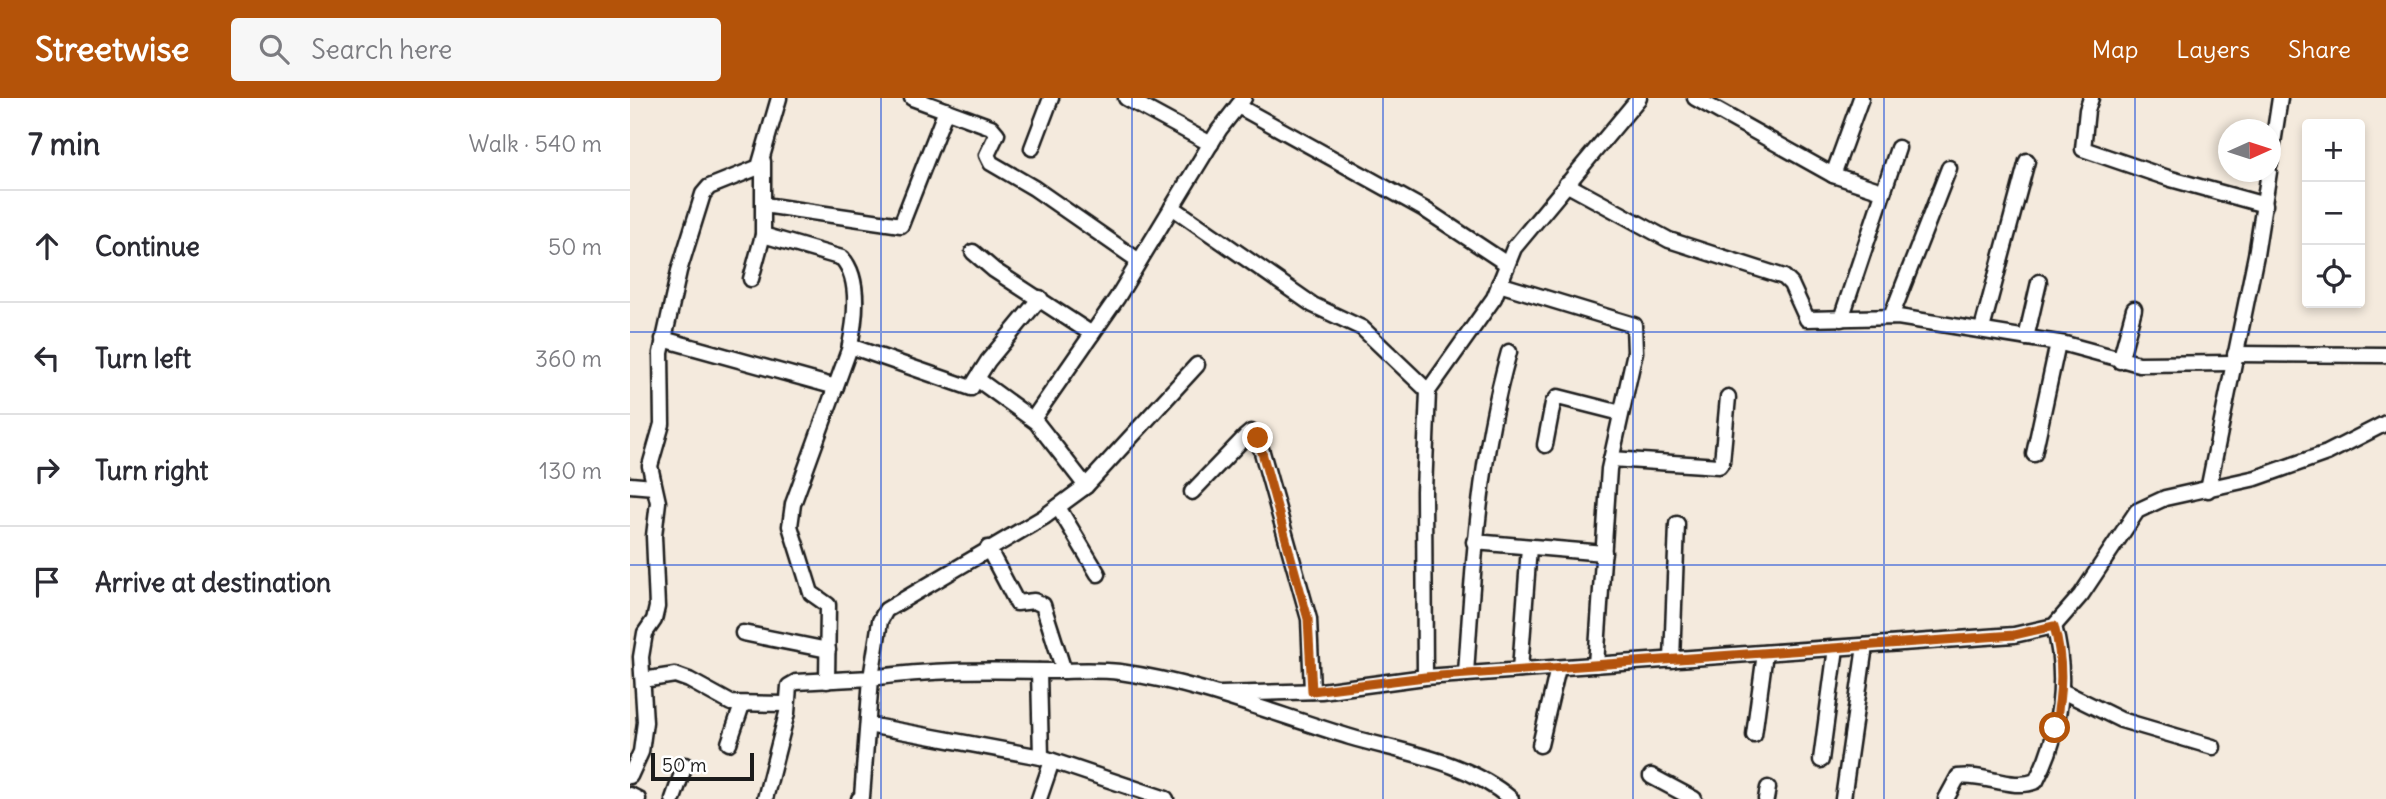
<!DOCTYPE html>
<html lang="en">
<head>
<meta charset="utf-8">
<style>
  :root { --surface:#fff; --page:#f7f7f7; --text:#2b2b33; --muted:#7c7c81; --line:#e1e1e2; --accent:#b45309 }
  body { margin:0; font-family:Delius,sans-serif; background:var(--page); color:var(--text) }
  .controls { position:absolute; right:21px; top:21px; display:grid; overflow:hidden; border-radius:7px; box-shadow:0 4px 10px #0003 }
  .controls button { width:63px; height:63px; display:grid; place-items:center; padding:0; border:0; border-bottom:2px solid var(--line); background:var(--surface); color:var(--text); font:35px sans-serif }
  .compass { position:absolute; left:1588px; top:21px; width:63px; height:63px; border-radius:50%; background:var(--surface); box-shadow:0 4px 10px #0003; rotate:87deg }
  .scale { position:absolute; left:21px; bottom:18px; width:103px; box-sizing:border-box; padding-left:7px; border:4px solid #1c1c1c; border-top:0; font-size:19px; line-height:24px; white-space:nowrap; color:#1c1c1c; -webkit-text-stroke:5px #fff; paint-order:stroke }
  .stop { position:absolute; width:21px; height:21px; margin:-16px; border:5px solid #b45309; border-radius:50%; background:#fff }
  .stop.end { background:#b45309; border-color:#fff; box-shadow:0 2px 7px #0008 }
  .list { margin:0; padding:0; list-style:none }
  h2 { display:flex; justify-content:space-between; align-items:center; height:91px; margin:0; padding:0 28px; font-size:30px }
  h2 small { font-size:23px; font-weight:400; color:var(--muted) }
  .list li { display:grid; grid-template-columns:46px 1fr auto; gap:21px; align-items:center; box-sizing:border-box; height:112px; padding:0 28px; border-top:2px solid var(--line) }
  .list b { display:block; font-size:26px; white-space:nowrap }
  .list em { font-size:23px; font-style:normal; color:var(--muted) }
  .icon { flex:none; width:38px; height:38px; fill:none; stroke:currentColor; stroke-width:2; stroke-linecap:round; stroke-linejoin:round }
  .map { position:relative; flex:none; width:1756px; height:701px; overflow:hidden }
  header { display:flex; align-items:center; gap:42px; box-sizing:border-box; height:98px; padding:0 35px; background:var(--accent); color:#fff }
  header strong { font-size:33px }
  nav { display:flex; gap:38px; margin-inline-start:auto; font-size:24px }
  .search { width:490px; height:63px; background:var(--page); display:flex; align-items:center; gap:18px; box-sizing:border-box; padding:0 24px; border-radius:7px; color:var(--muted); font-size:26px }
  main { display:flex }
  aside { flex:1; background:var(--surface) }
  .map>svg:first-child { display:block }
</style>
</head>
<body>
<header>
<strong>Streetwise</strong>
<div class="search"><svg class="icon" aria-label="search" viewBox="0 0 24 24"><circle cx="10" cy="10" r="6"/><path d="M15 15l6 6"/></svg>Search here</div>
<nav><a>Map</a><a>Layers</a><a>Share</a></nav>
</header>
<main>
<aside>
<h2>7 min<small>Walk · 540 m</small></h2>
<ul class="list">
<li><svg class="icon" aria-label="ahead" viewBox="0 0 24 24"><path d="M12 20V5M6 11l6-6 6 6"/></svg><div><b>Continue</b></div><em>50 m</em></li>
<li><svg class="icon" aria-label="left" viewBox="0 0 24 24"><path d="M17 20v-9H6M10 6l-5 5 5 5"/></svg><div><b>Turn left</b></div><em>360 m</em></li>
<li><svg class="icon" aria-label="right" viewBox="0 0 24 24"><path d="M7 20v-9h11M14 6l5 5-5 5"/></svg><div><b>Turn right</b></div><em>130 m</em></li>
<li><svg class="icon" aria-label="arrive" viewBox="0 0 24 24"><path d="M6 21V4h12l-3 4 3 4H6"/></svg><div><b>Arrive at destination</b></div></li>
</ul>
</aside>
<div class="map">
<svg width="1756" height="701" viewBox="0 0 1756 701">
  <rect width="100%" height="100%" fill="#f4eadd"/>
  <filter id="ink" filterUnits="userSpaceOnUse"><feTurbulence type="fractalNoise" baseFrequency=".0143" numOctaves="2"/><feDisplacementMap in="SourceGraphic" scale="14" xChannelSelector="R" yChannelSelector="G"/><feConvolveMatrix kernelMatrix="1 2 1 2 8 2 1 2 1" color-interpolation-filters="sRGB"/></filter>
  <g filter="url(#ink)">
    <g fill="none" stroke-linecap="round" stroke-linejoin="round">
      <g stroke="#1c1c1c" stroke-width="19">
        <g id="minor">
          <path d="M282 0 361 29 367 36 357 57 361 65 404 90 509 163"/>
          <path d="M496 0 581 46"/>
          <path d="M1065 0 1203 77 1252 93"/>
          <path d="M1461 0 1457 12 1453 51 1541 81 1635 107"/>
          <path d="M608 8 794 111 877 166"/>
          <path d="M402 50 421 0"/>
          <path d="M1640 65 1650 0"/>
          <path d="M1203 77 1231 0"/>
          <path d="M936 86 1039 142 1154 179 1161 186 1177 221 1268 219 1435 246 1509 266 1603 265"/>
          <path d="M134 107 271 127 316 12"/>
          <path d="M542 109 683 207 732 230 798 293"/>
          <path d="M133 137 212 160C232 182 225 225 219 252L163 406 160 428 181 495 198 507 197 583"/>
          <path d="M343 154 364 172 462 236"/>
          <path d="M121 181 133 137V63"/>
          <path d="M869 186 1004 227 1005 254 979 371 966 567"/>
          <path d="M1261 219 1319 70"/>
          <path d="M1211 221 1268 50"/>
          <path d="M1352 231 1397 63"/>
          <path d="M1396 240 1409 184"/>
          <path d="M33 241 206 289"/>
          <path d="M220 248 341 290 358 263 410 200"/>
          <path d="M1605 256 1756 257"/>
          <path d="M1490 263 1504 211"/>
          <path d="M347 281 406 324 456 388"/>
          <path d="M403 321 487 200 589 32 614 0"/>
          <path d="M915 347 923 305 928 299 991 315"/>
          <path d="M1404 356 1428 245"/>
          <path d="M981 361 1089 368 1092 364 1098 299"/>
          <path d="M0 387 24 389"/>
          <path d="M1578 392 1626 157 1639 74"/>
          <path d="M562 394 615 339 621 334 628 340 679 521 682 593"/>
          <path d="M428 409 468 476"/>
          <path d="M844 444 974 455"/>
          <path d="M358 450 387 505 404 503 413 507 434 573"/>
          <path d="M113 535 198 552"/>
          <path d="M1042 562 1047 426"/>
          <path d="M890 572 899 449"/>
          <path d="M409 573 411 659"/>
          <path d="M836 576C843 467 849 360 879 254"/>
          <path d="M795 579 794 393 798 293 864 200 884 150 1009 0"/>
          <path d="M13 582 45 577 59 582 101 605 157 606"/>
          <path d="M1432 593 1491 622 1583 649"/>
          <path d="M591 596 691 593 795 579 1384 537 1424 528 1451 497 1507 413 1535 400 1626 380 1697 355 1756 325"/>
          <path d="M238 627 411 659 536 701"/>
          <path d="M1124 637 1135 555"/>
          <path d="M99 645 112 607"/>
          <path d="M910 647 928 570"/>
          <path d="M1191 662 1206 550"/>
          <path d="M0 678 11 654 15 624 11 559 15 535 24 522 27 509 24 438 28 404 20 368 32 326 31 255 49 173 73 96 79 89 129 69 149 0"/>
          <path d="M1021 678 1064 701"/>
          <path d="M0 697 8 701"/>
          <path d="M43 701 55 667"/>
          <path d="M135 701 157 615 159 588 166 584 241 580 250 523 256 512 414 419 456 388 567 267"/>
          <path d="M229 701 232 699 241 580C301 571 362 572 421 573 444 573 468 571 490 574 570 585 644 616 720 639 775 655 837 663 881 701"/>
          <path d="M409 701 422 663"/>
          <path d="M1136 701 1138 690"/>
          <path d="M1213 701 1235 548"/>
          <path d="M1316 701 1328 679C1353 675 1383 693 1406 683 1431 636 1438 579 1424 528"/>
        </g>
      </g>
      <use href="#minor" stroke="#fff" stroke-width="14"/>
    </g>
  </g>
  <g fill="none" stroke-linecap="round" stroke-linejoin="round" filter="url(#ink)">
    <path stroke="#b45309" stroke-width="9" d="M628 340 678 521 682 593 795 579 1384 537 1424 528C1434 564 1432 594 1425 630"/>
  </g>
  <path fill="none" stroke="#1d4ed8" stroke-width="2" stroke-opacity="0.55" d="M251 0V701M502 0V701M753 0V701M1003 0V701M1254 0V701M1505 0V701M0 234H1756M0 467H1756"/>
</svg>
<div class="controls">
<button>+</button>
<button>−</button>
<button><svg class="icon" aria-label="locate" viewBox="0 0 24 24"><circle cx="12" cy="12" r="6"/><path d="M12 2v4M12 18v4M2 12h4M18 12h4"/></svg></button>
</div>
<svg class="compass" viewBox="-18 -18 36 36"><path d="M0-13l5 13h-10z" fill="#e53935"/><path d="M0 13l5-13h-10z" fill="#7c7c81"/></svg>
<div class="scale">50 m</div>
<div class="stop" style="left:1425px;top:630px"></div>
<div class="stop end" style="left:628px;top:340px"></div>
</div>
</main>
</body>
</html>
